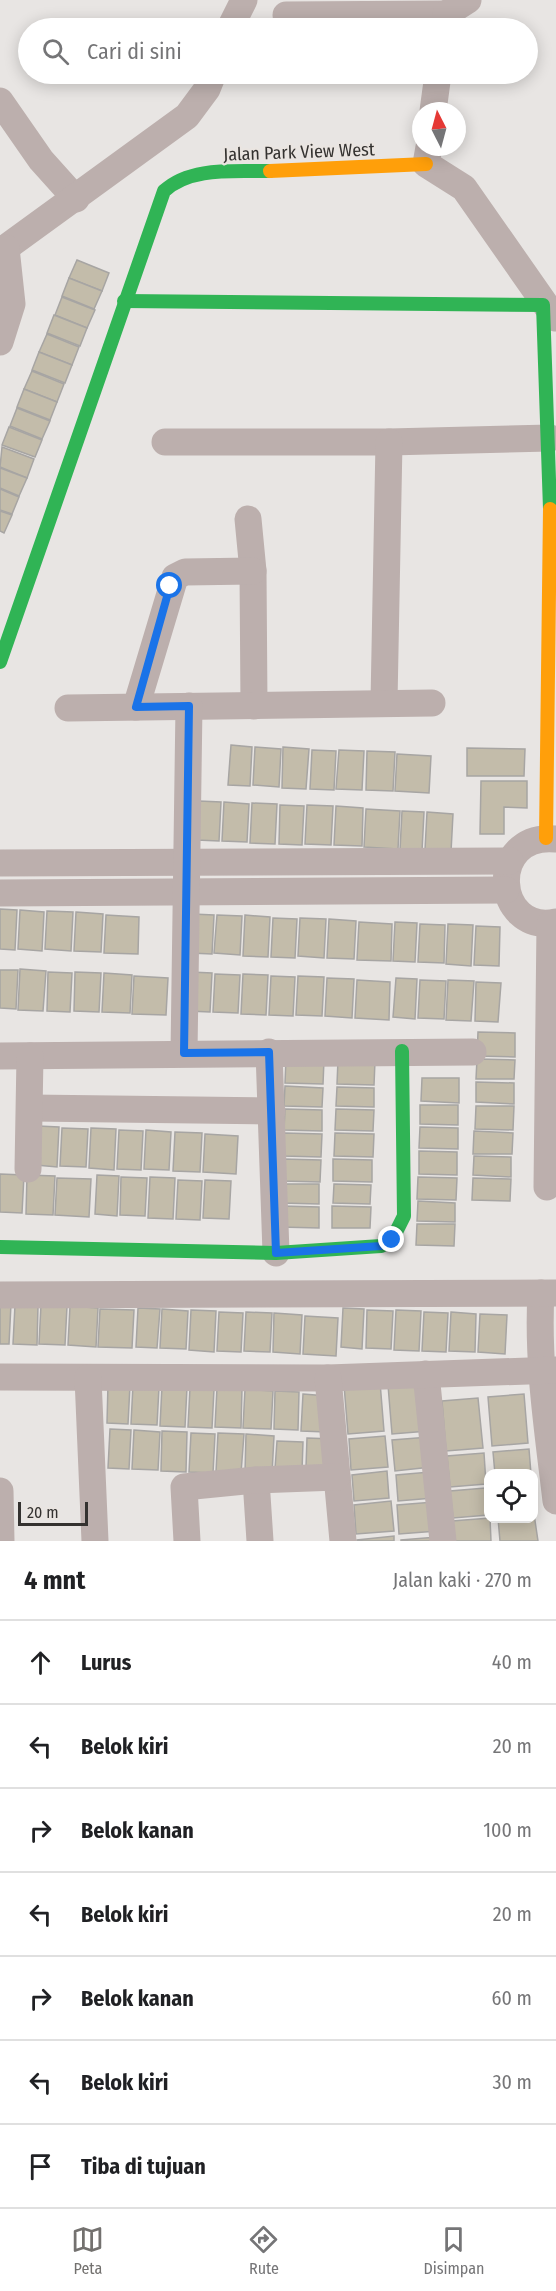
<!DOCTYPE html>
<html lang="id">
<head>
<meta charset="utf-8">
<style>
  :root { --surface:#fff; --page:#f2f2f2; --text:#202124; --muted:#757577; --line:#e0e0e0; --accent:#73716f }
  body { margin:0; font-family:"Fira Sans Condensed",sans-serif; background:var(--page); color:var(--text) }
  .controls { position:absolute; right:18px; bottom:18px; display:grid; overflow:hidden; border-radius:12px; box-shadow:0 3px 15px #0003 }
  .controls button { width:54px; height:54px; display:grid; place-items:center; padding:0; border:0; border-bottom:2px solid var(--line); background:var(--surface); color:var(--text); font:30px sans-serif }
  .compass { position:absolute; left:412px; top:102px; width:54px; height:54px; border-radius:50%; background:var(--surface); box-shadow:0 3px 15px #0003; rotate:354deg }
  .scale { position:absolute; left:18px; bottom:15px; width:70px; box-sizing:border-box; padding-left:6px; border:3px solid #343230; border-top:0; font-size:16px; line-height:21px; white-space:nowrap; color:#343230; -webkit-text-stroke:4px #eae5e1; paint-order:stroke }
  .stop { position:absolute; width:18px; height:18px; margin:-14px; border:4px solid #1a73e8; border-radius:50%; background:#fff }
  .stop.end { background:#1a73e8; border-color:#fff; box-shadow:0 2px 6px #0008 }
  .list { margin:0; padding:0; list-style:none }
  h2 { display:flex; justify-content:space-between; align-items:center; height:78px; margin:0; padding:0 24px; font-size:26px }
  h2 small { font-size:20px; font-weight:400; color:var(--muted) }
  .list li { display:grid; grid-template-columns:39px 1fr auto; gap:18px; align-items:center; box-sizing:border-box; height:84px; padding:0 24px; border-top:2px solid var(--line) }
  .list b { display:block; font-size:22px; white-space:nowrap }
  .list em { font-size:20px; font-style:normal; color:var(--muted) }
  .icon { flex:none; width:33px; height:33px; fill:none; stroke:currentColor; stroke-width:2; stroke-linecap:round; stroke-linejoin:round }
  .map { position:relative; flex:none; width:556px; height:1541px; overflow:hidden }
  .search { position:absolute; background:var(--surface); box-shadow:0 3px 15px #0003; left:18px; right:18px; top:18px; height:66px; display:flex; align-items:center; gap:15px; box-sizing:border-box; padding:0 21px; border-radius:33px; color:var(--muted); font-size:22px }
  .sheet { height:666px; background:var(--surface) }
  nav { display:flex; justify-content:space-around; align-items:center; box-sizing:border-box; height:84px; border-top:2px solid var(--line); background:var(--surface); font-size:16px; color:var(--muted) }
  nav a { display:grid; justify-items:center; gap:3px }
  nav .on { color:var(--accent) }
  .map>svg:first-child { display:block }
</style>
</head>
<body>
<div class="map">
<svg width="556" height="1541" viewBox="0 0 556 1541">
  <rect width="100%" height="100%" fill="#e8e5e3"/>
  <g fill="#c3bcaa" stroke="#a7a5a3" stroke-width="1.5">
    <path d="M77 260 109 273 102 291 69 278Z"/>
    <path d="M69 278 102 291 94 309 62 296Z"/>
    <path d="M62 297 95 310 87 328 55 315Z"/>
    <path d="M54 315 87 328 80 346 47 333Z"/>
    <path d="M47 334 79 347 72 365 39 352Z"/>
    <path d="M39 352 72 365 65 383 32 370Z"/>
    <path d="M32 371 64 384 57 402 24 389Z"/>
    <path d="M24 389 57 402 50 420 17 407Z"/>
    <path d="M17 408 50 421 42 439 10 426Z"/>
    <path d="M9 427 42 440 35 457 2 445Z"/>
    <path d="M2 447 34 459 27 478 0 467Z"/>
    <path d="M0 468 27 478 19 496 0 488Z"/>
    <path d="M0 489 19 497 12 514 0 510Z"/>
    <path d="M0 511 12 515 4 533 0 531Z"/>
    <path d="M231 745 252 747 250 786 228 785Z"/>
    <path d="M255 747 281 749 279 787 253 785Z"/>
    <path d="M283 747 309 749 306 789 282 788Z"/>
    <path d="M467 748 525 749 524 776H467Z"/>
    <path d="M312 750 336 751 334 790 310 789Z"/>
    <path d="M339 750 364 751 362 790 336 789Z"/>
    <path d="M367 751 395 752 393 791 366 790Z"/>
    <path d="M397 754 431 756 429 793 395 791Z"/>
    <path d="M481 781H527V808L504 807V834H480Z"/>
    <path d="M199 801 221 802 219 841 197 840Z"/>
    <path d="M224 802 249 804 247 842 222 841Z"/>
    <path d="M252 803 277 804 275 844 250 843Z"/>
    <path d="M280 805 304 806 302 845 279 844Z"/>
    <path d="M307 805 333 806 331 845 305 844Z"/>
    <path d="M336 806 363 808 362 846 334 845Z"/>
    <path d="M366 809 400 811 398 849 364 847Z"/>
    <path d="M402 811 424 812 422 851 400 850Z"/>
    <path d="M427 812 453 814 451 852 425 850Z"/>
    <path d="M0 909 17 910 15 950 0 949Z"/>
    <path d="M20 910 44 912 42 951 18 949Z"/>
    <path d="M47 911 73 912 71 951 45 949Z"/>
    <path d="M76 912 103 914 101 952 74 951Z"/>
    <path d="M192 914 214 915 212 954 190 953Z"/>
    <path d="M106 915 139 917 138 954 104 953Z"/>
    <path d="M217 915 242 916 240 955 214 953Z"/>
    <path d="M245 915 270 917 268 957 243 956Z"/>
    <path d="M273 918 297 919 295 958 271 957Z"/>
    <path d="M300 918 326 919 324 958 298 956Z"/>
    <path d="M329 919 356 921 354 959 327 958Z"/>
    <path d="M359 922 392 924 391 961 357 960Z"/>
    <path d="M395 922 417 923 415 962 393 961Z"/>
    <path d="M420 924 445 925 444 963 418 962Z"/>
    <path d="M448 924 473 925 471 966 446 964Z"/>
    <path d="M476 926 500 927 499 966 474 965Z"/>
    <path d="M20 969 46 971 43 1011 18 1010Z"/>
    <path d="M0 970H18L16 1009 0 1008Z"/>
    <path d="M48 972 72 973 70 1012 47 1011Z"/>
    <path d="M75 972 101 973 99 1012 74 1011Z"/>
    <path d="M190 972 212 973 210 1012 188 1011Z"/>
    <path d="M104 973 132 975 130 1013 102 1012Z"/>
    <path d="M215 974 240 975 238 1013 213 1012Z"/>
    <path d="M243 974 268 975 266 1015 241 1014Z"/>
    <path d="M134 976 168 978 166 1015 132 1014Z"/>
    <path d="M271 976 295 977 293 1016 269 1015Z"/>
    <path d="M298 976 324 977 322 1016 296 1015Z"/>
    <path d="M327 978 354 979 352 1018 325 1016Z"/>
    <path d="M396 978 417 979 415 1019 393 1017Z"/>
    <path d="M357 980 390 982 389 1020 355 1018Z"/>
    <path d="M420 980 446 981 444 1019 418 1018Z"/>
    <path d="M448 980 474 981 471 1021 446 1020Z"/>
    <path d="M476 982 501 983 498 1022 475 1021Z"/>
    <path d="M478 1032 515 1033V1057L477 1056Z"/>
    <path d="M286 1059 324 1060 323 1084 285 1083Z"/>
    <path d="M477 1059 515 1060 514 1079H476Z"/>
    <path d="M338 1060 375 1061 374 1085 337 1084Z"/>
    <path d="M422 1078H459V1103L421 1101Z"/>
    <path d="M476 1082 514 1083V1104L476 1102Z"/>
    <path d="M285 1086 323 1088 322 1107 284 1106Z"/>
    <path d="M337 1087 374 1088V1107L336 1106Z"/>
    <path d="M420 1105H458V1125L420 1124Z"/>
    <path d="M476 1106H514L513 1130 475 1129Z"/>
    <path d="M285 1109 322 1110V1131L284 1130Z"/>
    <path d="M336 1109 374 1110 373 1131 335 1130Z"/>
    <path d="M38 1126 59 1127 57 1167 36 1165Z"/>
    <path d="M420 1127 458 1128V1149L419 1148Z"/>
    <path d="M62 1128 88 1129 86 1167 60 1166Z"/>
    <path d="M91 1128 116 1129 114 1170 89 1168Z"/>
    <path d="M119 1130 143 1131 141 1170 117 1169Z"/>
    <path d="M146 1130 171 1132 169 1170 144 1169Z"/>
    <path d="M474 1131 513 1133 512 1154H473Z"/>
    <path d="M175 1132 202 1133 200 1172 173 1171Z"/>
    <path d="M284 1133 322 1134 321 1157 283 1156Z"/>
    <path d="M335 1133 374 1134 373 1157 334 1156Z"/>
    <path d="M205 1134 238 1136 236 1174 203 1172Z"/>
    <path d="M419 1151 457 1152V1175L419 1174Z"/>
    <path d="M474 1156 511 1157V1177L473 1175Z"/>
    <path d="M282 1159 321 1160 320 1182 282 1181Z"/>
    <path d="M333 1159 372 1160V1182L333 1181Z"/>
    <path d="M0 1174 24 1175 22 1213 0 1212Z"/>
    <path d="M27 1175 55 1176 53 1215 26 1214Z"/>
    <path d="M97 1175 119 1176 117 1216 95 1214Z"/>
    <path d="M121 1177 147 1178 145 1216 120 1215Z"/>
    <path d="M150 1177 175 1178 173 1219 148 1218Z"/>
    <path d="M418 1177 457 1178 456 1200 417 1199Z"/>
    <path d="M57 1178 91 1179 89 1217 55 1215Z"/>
    <path d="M473 1178 511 1179 510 1201 472 1200Z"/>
    <path d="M178 1180 202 1181 200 1220 176 1219Z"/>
    <path d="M205 1180 231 1181 229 1219 203 1218Z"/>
    <path d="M282 1184H319V1204L282 1203Z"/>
    <path d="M334 1184 371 1185 370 1204 333 1203Z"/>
    <path d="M418 1201 455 1203V1222L417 1221Z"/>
    <path d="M281 1206 319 1207V1228L280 1227Z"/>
    <path d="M332 1206 371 1207 370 1228H332Z"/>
    <path d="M417 1224H455L454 1246 416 1245Z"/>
    <path d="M0 1303 11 1304 9 1344H0Z"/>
    <path d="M15 1305 38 1306 37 1345 13 1344Z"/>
    <path d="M41 1305 67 1306 65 1345 39 1344Z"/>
    <path d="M70 1306 98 1308 96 1347 68 1345Z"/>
    <path d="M138 1308 160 1309 157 1348 136 1347Z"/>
    <path d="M343 1308 364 1309 362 1349 341 1347Z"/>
    <path d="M100 1309 134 1310 132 1348 98 1347Z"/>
    <path d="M162 1309 188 1311 186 1349 160 1348Z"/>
    <path d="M191 1310 216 1311 214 1352 189 1350Z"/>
    <path d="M367 1310 393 1311 391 1349 366 1348Z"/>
    <path d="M396 1310 421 1311 419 1351 394 1350Z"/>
    <path d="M219 1312 243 1313 241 1352 217 1351Z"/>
    <path d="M246 1312 272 1313 270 1352 244 1351Z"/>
    <path d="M424 1312 448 1313 446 1352 422 1351Z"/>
    <path d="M451 1312 476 1314 475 1352 449 1351Z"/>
    <path d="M274 1313 302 1315 300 1354 273 1352Z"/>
    <path d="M480 1314 507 1315 505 1354 478 1352Z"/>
    <path d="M305 1316 338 1318 336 1356 303 1354Z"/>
    <path d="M380 1382 384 1431 348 1434 344 1385Z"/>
    <path d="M423 1382 428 1431 392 1434 388 1385Z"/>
    <path d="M108 1384 130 1385 128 1424 107 1423Z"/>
    <path d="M133 1385 159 1387 157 1425 131 1424Z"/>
    <path d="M162 1386 187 1387 185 1427 160 1426Z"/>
    <path d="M190 1388 214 1389 212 1428 188 1427Z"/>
    <path d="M217 1388 242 1389 241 1428 215 1427Z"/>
    <path d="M245 1389 273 1391 271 1429 243 1428Z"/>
    <path d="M275 1391 299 1392 298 1430 274 1429Z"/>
    <path d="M303 1394 327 1396 326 1432 301 1431Z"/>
    <path d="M524 1394 528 1443 492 1446 488 1397Z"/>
    <path d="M478 1398 483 1448 446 1451 442 1401Z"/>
    <path d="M110 1429 131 1430 129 1469 108 1468Z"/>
    <path d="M134 1430 160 1432 158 1470 132 1469Z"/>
    <path d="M162 1431 187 1432 186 1472 161 1471Z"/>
    <path d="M191 1433 215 1434 213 1473 189 1472Z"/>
    <path d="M218 1433 244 1434 241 1473 216 1472Z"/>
    <path d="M246 1434 274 1436 272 1474 245 1473Z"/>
    <path d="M385 1436 388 1467 351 1470 349 1439Z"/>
    <path d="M429 1437 431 1467 395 1471 392 1440Z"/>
    <path d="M307 1438 334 1439 332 1469 306 1467Z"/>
    <path d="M277 1441 303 1442 302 1471 275 1469Z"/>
    <path d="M529 1449 531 1474H495L493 1452Z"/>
    <path d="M484 1453 486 1484 450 1487 447 1456Z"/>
    <path d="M387 1471 389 1498 354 1501 352 1475Z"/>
    <path d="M430 1472 433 1498 398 1501 396 1475Z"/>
    <path d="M485 1488 488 1515 453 1518 450 1491Z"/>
    <path d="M391 1501 394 1531 356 1534 354 1505Z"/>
    <path d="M434 1502 437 1531 399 1534 397 1505Z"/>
    <path d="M534 1514 538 1541H500L498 1518H534Z"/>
    <path d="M490 1518 491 1541H453L452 1521Z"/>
    <path d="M394 1536V1541H357V1540Z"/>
    <path d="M437 1537 438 1541H401V1540Z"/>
  </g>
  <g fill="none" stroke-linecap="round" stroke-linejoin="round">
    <g stroke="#bcafad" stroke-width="27">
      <path d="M286 15 446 14"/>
      <path d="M230 28 244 0"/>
      <path d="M444 28 446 14 468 0"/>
      <path d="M0 101 41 160 76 199"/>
      <path d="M433 111 438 74"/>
      <path d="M429 147 426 164 464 188 555 318"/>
      <path d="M0 252 187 116 207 89 213 74"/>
      <path d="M0 342 12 304 6 248"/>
      <path d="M165 442H389L550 438"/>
      <path d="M248 519 253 571 254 706"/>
      <path d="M384 702 389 442"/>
      <path d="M136 707 175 577 185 572 253 571"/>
      <path d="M68 708 432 703"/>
      <path d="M556 839C486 832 494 935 556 922"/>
      <path d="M0 863 510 861"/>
      <path d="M0 893 506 890"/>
      <path d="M269 1052 276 1253"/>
      <path d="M184 1053 189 706"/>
      <path d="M0 1056 473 1052"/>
      <path d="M31 1108 272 1111"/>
      <path d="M28 1169 30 1056"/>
      <path d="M547 1187 550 924"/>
      <path d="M541 1293C537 1362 548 1432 556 1501"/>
      <path d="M0 1295 556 1293"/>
      <path d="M426 1374 443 1541"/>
      <path d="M0 1377 328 1378 556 1370"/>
      <path d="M88 1378 95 1541"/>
      <path d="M328 1378 343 1541"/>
      <path d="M256 1480 260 1541"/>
      <path d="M0 1491 1 1541"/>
      <path d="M187 1541 184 1487 256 1480 337 1477"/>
    </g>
    <g stroke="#30b455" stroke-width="14">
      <path d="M124 301 543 305 550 509"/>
      <path d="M0 662 164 191C191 166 235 172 270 171"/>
      <path d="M0 1247 276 1253 381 1246 392 1240 404 1216 402 1051"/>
    </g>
    <g stroke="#ff9f0a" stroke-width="14">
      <path d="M270 171 426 164"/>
      <path d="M546 838 550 509"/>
    </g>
  </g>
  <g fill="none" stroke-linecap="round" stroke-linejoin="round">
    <path stroke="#1a73e8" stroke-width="8" d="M170 586 136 707 189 706 184 1053 269 1052 276 1253 381 1246 392 1240"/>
  </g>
  <g text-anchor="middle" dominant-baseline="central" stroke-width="4.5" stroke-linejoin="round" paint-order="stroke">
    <g font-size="18" fill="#343230" stroke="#eae5e1">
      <text transform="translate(299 152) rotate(-2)">Jalan Park View West</text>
    </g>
  </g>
</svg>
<div class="controls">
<button><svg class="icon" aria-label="locate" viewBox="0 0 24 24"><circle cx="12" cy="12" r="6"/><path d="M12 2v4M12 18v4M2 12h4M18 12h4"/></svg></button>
</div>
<svg class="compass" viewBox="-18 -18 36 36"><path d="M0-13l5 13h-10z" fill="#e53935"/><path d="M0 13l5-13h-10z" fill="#757577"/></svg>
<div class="scale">20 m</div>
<div class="stop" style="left:170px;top:586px"></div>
<div class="stop end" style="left:392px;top:1240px"></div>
<div class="search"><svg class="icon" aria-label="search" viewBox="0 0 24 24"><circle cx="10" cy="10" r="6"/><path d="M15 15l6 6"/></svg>Cari di sini</div>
</div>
<section class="sheet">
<h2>4 mnt<small>Jalan kaki · 270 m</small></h2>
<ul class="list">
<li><svg class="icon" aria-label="ahead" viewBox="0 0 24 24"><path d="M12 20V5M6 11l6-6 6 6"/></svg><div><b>Lurus</b></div><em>40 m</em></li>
<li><svg class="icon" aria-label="left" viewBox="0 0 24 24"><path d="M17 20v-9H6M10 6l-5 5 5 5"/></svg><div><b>Belok kiri</b></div><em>20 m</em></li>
<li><svg class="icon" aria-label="right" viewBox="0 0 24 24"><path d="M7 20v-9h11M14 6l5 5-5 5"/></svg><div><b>Belok kanan</b></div><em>100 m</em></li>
<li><svg class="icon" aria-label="left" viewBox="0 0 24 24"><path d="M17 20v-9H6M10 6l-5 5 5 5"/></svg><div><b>Belok kiri</b></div><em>20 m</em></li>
<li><svg class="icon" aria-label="right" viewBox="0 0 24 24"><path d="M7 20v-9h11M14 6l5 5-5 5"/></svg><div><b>Belok kanan</b></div><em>60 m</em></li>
<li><svg class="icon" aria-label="left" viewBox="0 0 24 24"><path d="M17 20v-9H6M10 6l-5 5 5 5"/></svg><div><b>Belok kiri</b></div><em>30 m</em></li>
<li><svg class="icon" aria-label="arrive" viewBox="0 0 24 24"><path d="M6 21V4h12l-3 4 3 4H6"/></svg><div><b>Tiba di tujuan</b></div></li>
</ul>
</section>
<nav>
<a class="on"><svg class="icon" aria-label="map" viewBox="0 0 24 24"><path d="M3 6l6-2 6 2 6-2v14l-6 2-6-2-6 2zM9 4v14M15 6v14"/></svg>Peta</a>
<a><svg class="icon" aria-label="directions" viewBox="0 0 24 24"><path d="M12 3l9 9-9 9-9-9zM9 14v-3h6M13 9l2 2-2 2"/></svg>Rute</a>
<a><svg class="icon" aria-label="saved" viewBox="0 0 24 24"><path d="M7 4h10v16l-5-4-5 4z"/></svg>Disimpan</a>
</nav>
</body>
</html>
